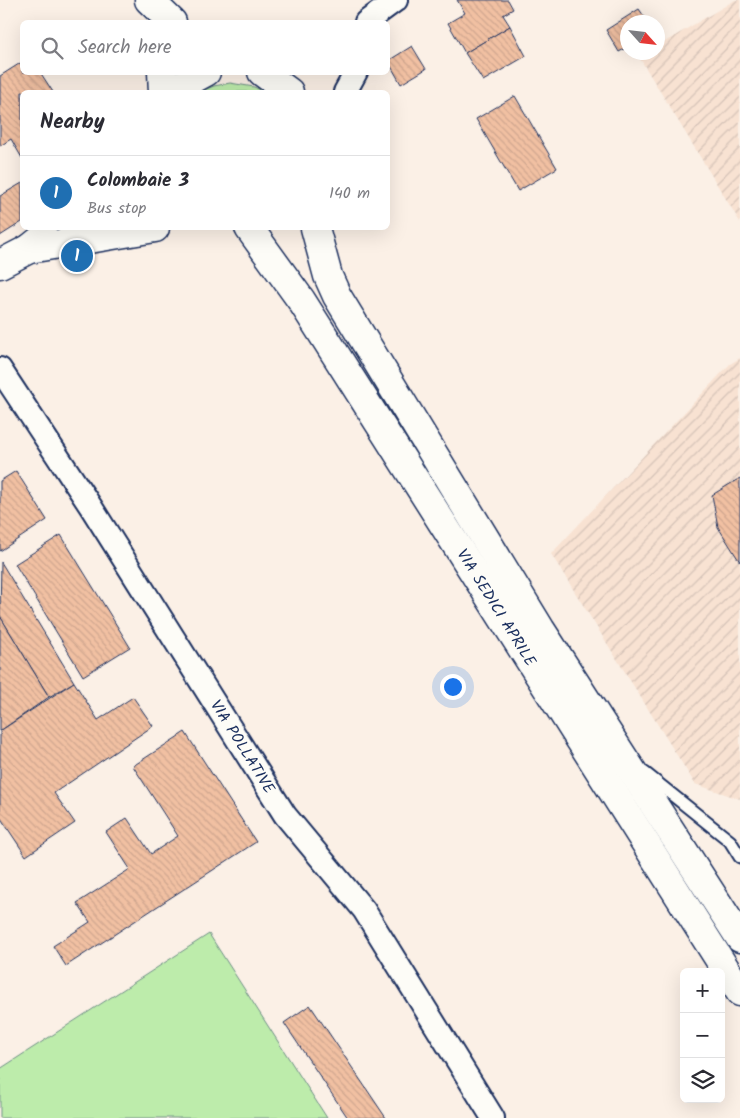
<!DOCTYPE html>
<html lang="en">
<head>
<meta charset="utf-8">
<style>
  :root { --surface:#fff; --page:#f7f7f7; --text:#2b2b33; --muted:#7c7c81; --line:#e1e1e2; --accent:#1f6fb2 }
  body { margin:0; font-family:Kalam,sans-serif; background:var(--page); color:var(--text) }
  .controls { position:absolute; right:15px; bottom:15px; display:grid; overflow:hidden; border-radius:8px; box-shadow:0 5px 20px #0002 }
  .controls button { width:45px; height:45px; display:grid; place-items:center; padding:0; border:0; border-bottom:1px solid var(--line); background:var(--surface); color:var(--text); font:25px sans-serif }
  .compass { position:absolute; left:620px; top:15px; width:45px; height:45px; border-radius:50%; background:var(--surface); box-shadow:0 5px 20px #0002; rotate:117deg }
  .you { position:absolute; left:452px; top:686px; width:18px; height:18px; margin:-12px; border:4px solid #fff; border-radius:50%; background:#1a73e8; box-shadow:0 0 0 8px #1a73e833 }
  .badge { display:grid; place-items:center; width:32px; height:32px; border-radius:50%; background:var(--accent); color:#fff; font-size:16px; font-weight:700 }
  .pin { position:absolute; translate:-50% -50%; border:2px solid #fff; box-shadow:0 1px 5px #0006 }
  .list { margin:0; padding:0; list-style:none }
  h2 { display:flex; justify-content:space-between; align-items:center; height:65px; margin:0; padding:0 20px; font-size:21px }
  h2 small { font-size:16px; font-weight:400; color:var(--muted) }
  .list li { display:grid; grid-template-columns:32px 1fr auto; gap:15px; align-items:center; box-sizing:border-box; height:75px; padding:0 20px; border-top:1px solid var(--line) }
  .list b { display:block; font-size:19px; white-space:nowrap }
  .list p { margin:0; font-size:16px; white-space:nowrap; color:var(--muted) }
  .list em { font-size:16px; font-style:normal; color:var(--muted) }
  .icon { flex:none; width:28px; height:28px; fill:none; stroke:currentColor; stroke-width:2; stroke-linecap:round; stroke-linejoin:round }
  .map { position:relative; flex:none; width:740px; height:1118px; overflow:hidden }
  .search { position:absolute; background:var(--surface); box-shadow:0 5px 20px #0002; left:20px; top:20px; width:370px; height:55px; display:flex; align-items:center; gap:12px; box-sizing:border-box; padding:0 18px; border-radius:8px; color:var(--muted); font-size:19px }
  .panel { position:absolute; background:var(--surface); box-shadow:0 5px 20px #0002; left:20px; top:90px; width:370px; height:140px; border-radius:8px }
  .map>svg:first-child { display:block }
</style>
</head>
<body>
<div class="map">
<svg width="740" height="1118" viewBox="0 0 740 1118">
  <defs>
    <pattern id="industrial-furrows" width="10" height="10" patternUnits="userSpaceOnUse" patternTransform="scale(1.25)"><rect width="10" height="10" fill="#f8e2d2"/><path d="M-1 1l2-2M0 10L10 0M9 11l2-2" fill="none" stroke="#d4c2b7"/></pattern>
    <pattern id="grass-tufts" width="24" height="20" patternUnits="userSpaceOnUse" patternTransform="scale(1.25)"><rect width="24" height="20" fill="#bdecab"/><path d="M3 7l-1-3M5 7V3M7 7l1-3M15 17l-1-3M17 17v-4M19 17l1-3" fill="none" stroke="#a2cb96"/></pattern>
    <pattern id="building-back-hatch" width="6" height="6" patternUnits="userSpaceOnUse" patternTransform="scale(1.25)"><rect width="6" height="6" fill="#f1c0a2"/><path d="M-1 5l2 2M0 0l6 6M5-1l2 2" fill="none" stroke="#cea58e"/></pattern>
  </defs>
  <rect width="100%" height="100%" fill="#fbf0e6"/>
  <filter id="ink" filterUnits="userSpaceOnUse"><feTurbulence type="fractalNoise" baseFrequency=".02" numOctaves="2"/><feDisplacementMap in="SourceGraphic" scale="10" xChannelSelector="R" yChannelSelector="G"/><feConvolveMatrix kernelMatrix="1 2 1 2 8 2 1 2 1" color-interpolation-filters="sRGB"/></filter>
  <g filter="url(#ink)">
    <g fill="url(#industrial-furrows)">
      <path d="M735 0H740V222L639 57 647 53 658 52V46Z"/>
      <path d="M740 358V799L695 784 551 554 730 364Z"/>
    </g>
    <path fill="url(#grass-tufts)" stroke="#6c8e84" d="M230 83 254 87 265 92H199L214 86Z"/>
    <path fill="#bdecab" stroke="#6c8e84" d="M209 934 327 1118H0V1069Z"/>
    <g fill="url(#building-back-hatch)" stroke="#1b2f5e">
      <path d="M457 0H508L513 9 503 15 510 26 465 53 448 23 465 13Z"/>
      <path d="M639 9 648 22H628V47L619 52 606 30Z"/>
      <path d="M510 26 526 56 483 81 465 53Z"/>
      <path d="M412 46 426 69 401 84 388 61Z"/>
      <path d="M22 62V72H40L53 92H22V158L11 139 0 146V76Z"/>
      <path d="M515 96 557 168 518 191 476 119Z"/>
      <path d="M22 183V222L0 236V196Z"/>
      <path d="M16 471 47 520 0 551V481Z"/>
      <path d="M740 478V562L718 527 712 495Z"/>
      <path d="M61 535 130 647 83 676 15 564Z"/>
      <path d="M1 562 74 682 49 697 0 616Z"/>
      <path d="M0 616 49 697 0 731Z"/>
      <path d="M74 682 98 720 133 697 153 726 54 793 75 823 26 856 0 817V731Z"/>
      <path d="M185 732 256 842 66 966 53 946 90 922 77 903 130 869 106 832 127 818 151 854 178 836 133 766Z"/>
      <path d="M310 1005 386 1118H348L284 1023Z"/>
    </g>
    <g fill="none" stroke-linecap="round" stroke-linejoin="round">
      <g stroke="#1b2f5e" stroke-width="15">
        <path id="service" d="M645 773 730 841 740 857"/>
      </g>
      <g stroke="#1b2f5e" stroke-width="26">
        <g id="minor">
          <path d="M366 22 396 0"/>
          <path d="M345 92 356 72"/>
          <path d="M0 369 91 507 285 815 364 910 493 1118"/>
        </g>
      </g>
      <g stroke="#1b2f5e" stroke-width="31">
        <g id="tertiary">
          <path d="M29 249 155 228"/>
          <path d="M0 264 29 249 44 237"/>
        </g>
      </g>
      <g stroke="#1b2f5e" stroke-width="31">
        <g id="secondary">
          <path d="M149 0 172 22"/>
          <path d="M162 72 163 92"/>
          <path d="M262 72 289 92"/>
          <path d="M177 92 184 84 206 72"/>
          <path d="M249 228 301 300 740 992"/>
          <path d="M315 228 328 276 337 296 541 630 740 938"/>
        </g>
      </g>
      <use href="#service" stroke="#fdfcf7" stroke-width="11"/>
      <use href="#minor" stroke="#fdfcf7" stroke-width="22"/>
      <use href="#tertiary" stroke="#fdfcf7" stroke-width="28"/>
      <use href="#secondary" stroke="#fdfcf7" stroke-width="28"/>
    </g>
  </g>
  <g text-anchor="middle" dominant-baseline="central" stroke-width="4.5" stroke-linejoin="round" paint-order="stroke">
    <g font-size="16" fill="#1b2f5e" stroke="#fdfcf7">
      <text transform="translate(496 608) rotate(58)">VIA SEDICI APRILE</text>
      <text transform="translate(242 747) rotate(58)">VIA POLLATIVE</text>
    </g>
  </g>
</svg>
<div class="controls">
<button>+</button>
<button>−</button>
<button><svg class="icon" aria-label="layers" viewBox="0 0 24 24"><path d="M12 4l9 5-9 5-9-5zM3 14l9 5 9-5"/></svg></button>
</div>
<svg class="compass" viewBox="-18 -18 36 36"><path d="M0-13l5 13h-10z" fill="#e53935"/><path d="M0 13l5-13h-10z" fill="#7c7c81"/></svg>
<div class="you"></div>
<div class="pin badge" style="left:77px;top:256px">1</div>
<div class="search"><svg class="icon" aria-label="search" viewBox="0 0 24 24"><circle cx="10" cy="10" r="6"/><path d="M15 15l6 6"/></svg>Search here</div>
<section class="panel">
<h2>Nearby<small></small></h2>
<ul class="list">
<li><span class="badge">1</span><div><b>Colombaie 3</b><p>Bus stop</p></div><em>140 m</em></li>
</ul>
</section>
</div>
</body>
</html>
